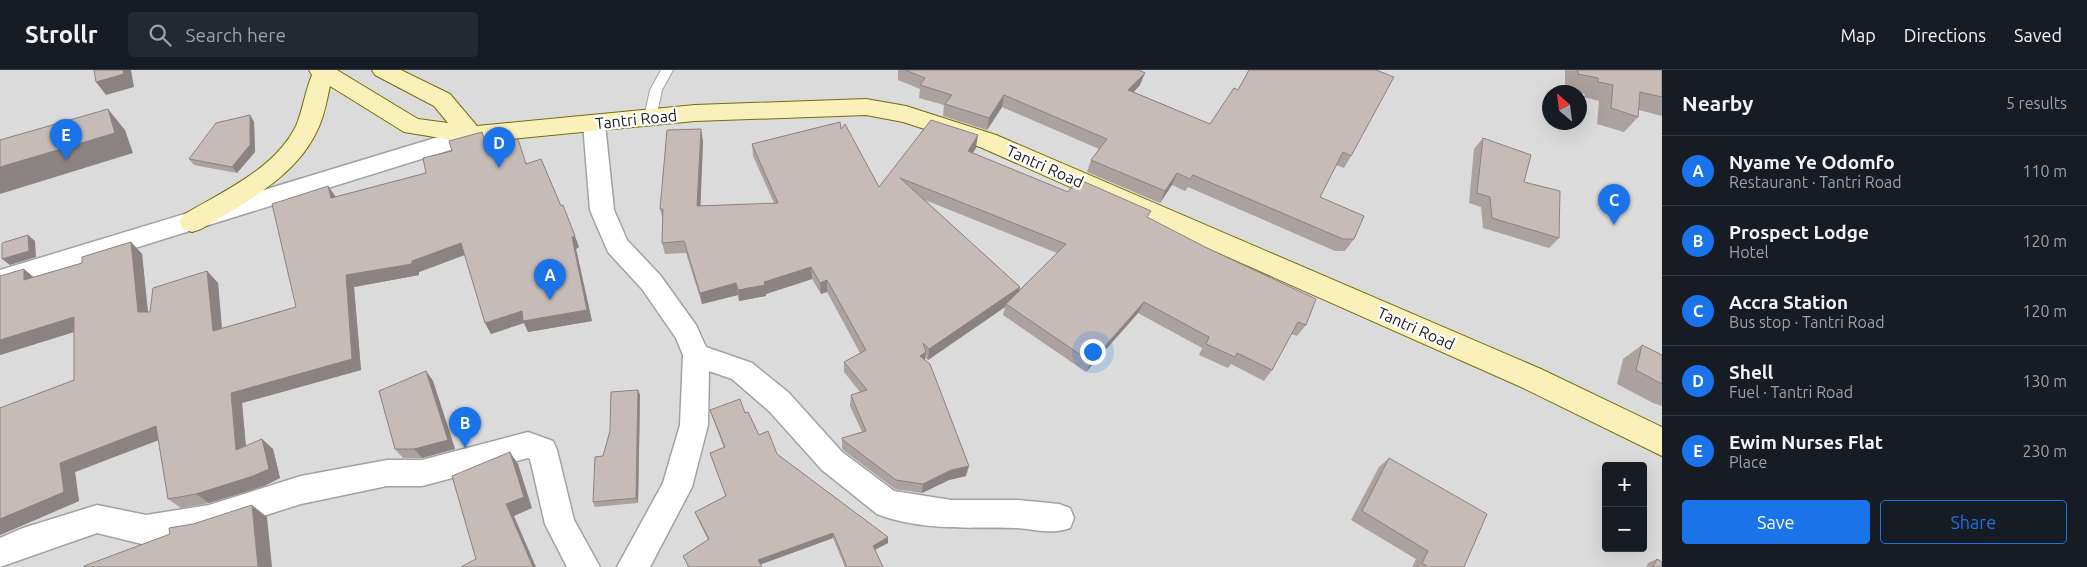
<!DOCTYPE html>
<html lang="en">
<head>
<meta charset="utf-8">
<style>
  :root { --surface:#171b24; --page:#242831; --text:#f1f3f6; --muted:#9ea1a6; --line:#363941; --accent:#1a73e8 }
  body { margin:0; font-family:Ubuntu,sans-serif; background:var(--page); color:var(--text) }
  .controls { position:absolute; right:15px; bottom:15px; display:grid; overflow:hidden; border-radius:5px; box-shadow:0 5px 20px #0002 }
  .controls button { width:45px; height:45px; display:grid; place-items:center; padding:0; border:0; border-bottom:1px solid var(--line); background:var(--surface); color:var(--text); font:25px sans-serif }
  .compass { position:absolute; left:1542px; top:15px; width:45px; height:45px; border-radius:50%; background:var(--surface); box-shadow:0 5px 20px #0002; rotate:332deg }
  .you { position:absolute; left:1092px; top:281px; width:18px; height:18px; margin:-12px; border:4px solid #fff; border-radius:50%; background:#1a73e8; box-shadow:0 0 0 8px #1a73e833 }
  .badge { display:grid; place-items:center; width:32px; height:32px; border-radius:50%; background:var(--accent); color:#fff; font-size:16px; font-weight:700 }
  .pin { position:absolute; translate:-50% -41px; filter:drop-shadow(0 1px 2px #0008) }
  .pin::after { content:''; position:absolute; top:26px; width:18px; height:15px; background:inherit; clip-path:polygon(0 0,100% 0,50% 100%) }
  .list { margin:0; padding:0; list-style:none }
  h2 { display:flex; justify-content:space-between; align-items:center; height:65px; margin:0; padding:0 20px; font-size:21px }
  h2 small { font-size:16px; font-weight:400; color:var(--muted) }
  .list li { display:grid; grid-template-columns:32px 1fr auto; gap:15px; align-items:center; box-sizing:border-box; height:70px; padding:0 20px; border-top:1px solid var(--line) }
  .list b { display:block; font-size:19px; white-space:nowrap }
  .list p { margin:0; font-size:16px; white-space:nowrap; color:var(--muted) }
  .list em { font-size:16px; font-style:normal; color:var(--muted) }
  .actions { display:flex; gap:10px; padding:15px 20px }
  .actions a { flex:1; padding:11px 0; border:1px solid var(--accent); border-radius:5px; text-align:center; font-size:18px; color:var(--accent) }
  .actions .main { background:var(--accent); color:#fff }
  .icon { flex:none; width:28px; height:28px; fill:none; stroke:currentColor; stroke-width:2; stroke-linecap:round; stroke-linejoin:round }
  .map { position:relative; flex:none; width:1662px; height:497px; overflow:hidden }
  header { display:flex; align-items:center; gap:30px; box-sizing:border-box; height:70px; padding:0 25px; background:var(--surface); border-bottom:1px solid var(--line) }
  header strong { font-size:24px }
  nav { display:flex; gap:28px; margin-inline-start:auto; font-size:18px }
  .search { width:350px; height:45px; background:var(--page); display:flex; align-items:center; gap:12px; box-sizing:border-box; padding:0 18px; border-radius:5px; color:var(--muted); font-size:19px }
  main { display:flex }
  aside { flex:1; background:var(--surface) }
  .map>svg:first-child { display:block }
</style>
</head>
<body>
<header>
<strong>Strollr</strong>
<div class="search"><svg class="icon" aria-label="search" viewBox="0 0 24 24"><circle cx="10" cy="10" r="6"/><path d="M15 15l6 6"/></svg>Search here</div>
<nav><a>Map</a><a>Directions</a><a>Saved</a></nav>
</header>
<main>
<div class="map">
<svg width="1662" height="497" viewBox="0 0 1662 497">
  <rect width="100%" height="100%" fill="#efeae5"/>
  <path fill="#dcdbdc" fill-rule="evenodd" d="M0 0H1662V497H0ZM1550 22H1580V52H1550ZM1606 396H1643V478H1606Z"/>
  <g fill="none" stroke-linecap="round" stroke-linejoin="round">
    <g stroke="#a2a2a2" stroke-width="2">
      <path id="lane" d="M661 0H673L662 20 656 48 650 52 644 48 650 20Z"/>
    </g>
    <g stroke="#a2a2a2" stroke-width="3">
      <g id="street">
        <path d="M594 46 602 49 605 54 614 140 627 170 660 205 696 255 706 277 752 293 789 323 842 382 894 421 951 430H1018L1059 434 1070 438 1074 448 1070 458C1052 465 1035 459 1016 458 970 457 921 461 877 444L822 400 769 341 732 309 709 301 708 355 692 417 650 497H617L663 413 680 355 683 285 676 268 642 219 608 182 590 140 583 54 586 49Z"/>
        <path d="M471 57 479 59 482 65 479 71 0 220V200Z"/>
        <path d="M528 362 553 371 557 380 574 450 600 497H567L545 454 530 389 528 388 422 416H387L301 434 209 463 146 475 97 463 0 497V468L23 458 97 435 146 445 209 435 301 406 387 390H422Z"/>
      </g>
    </g>
    <g stroke="#756d06" stroke-width="2">
      <path id="secondary" d="M309 0H337L418 49 448 53 434 36 375 5 372 0H401L450 24 477 56 695 35 866 29 906 36 996 65 1541 299 1662 357V386L1521 317 980 77 903 52 866 45 695 51 471 73 404 62 330 16C327 29 325 42 320 54 300 105 246 132 201 159L192 162 183 159 179 152 183 145C222 122 275 99 296 56 303 40 305 21 312 5Z"/>
    </g>
    <use href="#lane" fill="#fff" fill-rule="evenodd"/>
    <use href="#street" fill="#fff" fill-rule="evenodd"/>
    <use href="#secondary" fill="#f9f1b9" fill-rule="evenodd"/>
  </g>
  <g fill="#aba19e" fill-rule="evenodd">
    <path d="M898 0H1139L1140 15 1134 22 1210 54 1234 18 1351 86 1344 98 1336 95 1320 127 1354 169 1345 181H1335L1188 117 1185 121 1172 115 1160 133 1087 102 1091 90 1099 79 1002 37 987 60 943 46 944 35 919 28 920 19 898 10Z"/>
    <path d="M1565 0H1662V46L1639 40 1638 47 1624 62 1597 54 1599 31 1584 27 1585 24 1565 19Z"/>
    <path d="M250 45 254 52 255 82 237 103 194 95 189 89Z"/>
    <path d="M841 59 879 117 976 78 972 83 1068 122 1148 148 1306 255 1297 266 1291 264 1272 300 1264 311 1231 294 1228 298 1199 285 1202 278 1138 243 1086 302 1003 245 1005 237 928 290 925 288V290L966 406 949 410 922 423 895 419 843 380 842 378V368L862 362 850 336 851 325 860 322 844 302V292L860 283 827 222 821 224 812 209 766 224V226L739 231 738 225 702 234 686 183 665 184 662 173 663 150 660 139 703 71 700 136 774 133 753 86 752 74ZM925 130 1057 183 1019 220 1020 217Z"/>
    <path d="M1483 68 1524 112 1559 168 1549 178 1483 158 1481 137 1469 133 1474 79Z"/>
    <path d="M488 77 527 93 579 177 576 179 592 251 528 262 524 253 491 264 485 253 465 185 419 202V205L354 217 361 300 242 333 246 376 262 369 273 379 280 408 264 416 209 433 181 438 168 429 159 370 75 402 79 431 0 465V338L74 310V262L0 285 33 207 82 193 131 172 142 184 148 242H150L207 201 218 213 222 258 296 237 328 116 335 127 426 103Z"/>
    <path d="M1642 275 1662 285V336L1653 333 1617 314 1623 289Z"/>
    <path d="M426 301 433 311 455 379 422 388H403L395 379Z"/>
    <path d="M638 320 640 325 638 433 595 437 593 432 603 386Z"/>
    <path d="M710 340 745 343 759 365 777 384 888 467V473L875 479 883 497H845L833 468 761 494 762 497H688L683 486 708 470 697 447 695 442 726 426 712 389 710 383 724 378 712 346Z"/>
    <path d="M1389 388 1464 497H1412L1416 489 1351 450 1379 397Z"/>
    <path d="M1657 489 1662 497H1646L1648 493Z"/>
  </g>
  <g fill="#8b8381">
    <path d="M123 0H131L134 17 106 25 96 12Z"/>
    <path d="M1145 3 1140 15 1124 32 1128 20Z"/>
    <path d="M1004 25 1002 37 987 60 989 48Z"/>
    <path d="M108 39 125 60 133 83 0 124V97Z"/>
    <path d="M250 45 254 52 255 82 237 103 232 97Z"/>
    <path d="M701 59 703 71 700 148 697 136Z"/>
    <path d="M978 65 976 78 966 93 968 81Z"/>
    <path d="M1177 103 1172 115 1160 133 1165 121Z"/>
    <path d="M328 116 336 127 331 128Z"/>
    <path d="M28 165 35 171 36 187 10 195 2 189Z"/>
    <path d="M575 166 579 177 576 179 592 251 528 262 524 253 491 264 485 253 522 241 572 167Z"/>
    <path d="M131 172 142 184 149 253 138 242Z"/>
    <path d="M461 173 467 184 419 202V205L354 217 361 300 242 333 247 390 236 380 231 323 346 205 412 191Z"/>
    <path d="M811 197 812 209 766 224V226L739 231 738 220Z"/>
    <path d="M24 199 37 210H24Z"/>
    <path d="M207 201 218 213 223 272 213 261Z"/>
    <path d="M827 210V222L821 224 820 213Z"/>
    <path d="M736 213 738 225 702 234 700 223Z"/>
    <path d="M1020 217 1017 228 1006 234 1005 237 928 290 929 279Z"/>
    <path d="M1144 232 1138 243 1086 302 1091 292Z"/>
    <path d="M74 247 87 258 0 285V270Z"/>
    <path d="M926 282 924 293 920 286Z"/>
    <path d="M426 301 433 311 455 379 422 388 414 379Z"/>
    <path d="M638 320 640 325 638 433 636 428Z"/>
    <path d="M156 356 169 366 75 402 79 431 0 465V449L60 393Z"/>
    <path d="M262 369 273 379 280 408 264 416 209 433 196 424Z"/>
    <path d="M510 382 518 394 532 438 514 446 536 497H533L506 434Z"/>
    <path d="M969 396 966 406 949 410 922 423 923 414 951 400Z"/>
    <path d="M252 435 267 447 272 497H258Z"/>
    <path d="M833 463V468L759 495 758 490Z"/>
    <path d="M888 467V473L873 481V476Z"/>
  </g>
  <g fill="#c7bbb8" stroke="#8b8381">
    <path d="M94 0H123L124 4 96 12Z"/>
    <path d="M905 0H1139L1145 3 1128 20 1210 54 1234 18 1238 20 1249 0H1376L1394 7 1351 86 1343 82 1320 127 1364 146 1354 169H1343L1193 105 1190 109 1177 103 1165 121 1091 90 1107 69 1004 25 989 48 945 34 952 25 920 15 925 8Z"/>
    <path d="M1578 0H1662V27L1640 22 1638 47 1611 38 1613 15 1598 12V8L1578 4Z"/>
    <path d="M108 39 115 63 0 97V70Z"/>
    <path d="M250 45V75L232 97 189 89 216 53Z"/>
    <path d="M931 50 978 65 968 81 1068 122 1078 109 1151 141 1147 147 1207 178 1316 229 1306 255 1298 252 1272 300 1237 283 1235 287 1206 274 1209 267 1144 232 1091 292 1006 234 1066 174 900 108 1020 217 929 279 923 273 926 282 920 286 930 294 969 396 951 400 923 414 896 410 843 370 842 368 866 361 851 325 867 320 844 292 866 280 827 210 820 213 811 197 764 212 765 215 738 220 736 213 700 223 684 171 662 173 663 139H660L667 60 701 59 697 136 778 133 752 74 840 52 841 59 845 54 879 117Z"/>
    <path d="M482 62 487 77 518 69 526 94 541 89 561 136 563 135 575 166 572 167 587 240 523 251 522 241 485 253 461 173 412 191V194L346 205 352 289 231 323 236 380 262 369 269 399 253 406 196 424 168 429 156 356 60 393 64 422 0 449V338L74 310V247L0 270V206L24 199V210L82 193V187L131 172 138 242H150L153 218 207 201 213 261 296 237 272 134 328 116 331 128 426 103 423 88 452 81 449 71Z"/>
    <path d="M1483 68 1531 85 1524 112 1560 121 1559 168 1492 148 1490 127 1477 123Z"/>
    <path d="M28 165 29 181 2 189V173Z"/>
    <path d="M1642 275 1662 285V314L1636 300Z"/>
    <path d="M426 301 448 370 414 379H395L379 321Z"/>
    <path d="M638 320 636 428 593 432 595 387 603 386 610 361 611 322Z"/>
    <path d="M740 329 745 343 748 342 759 365 768 361 777 384 888 467 873 476 883 497H847L833 463 758 490 762 497H689L683 486 709 469 695 442 726 426 710 383 725 377 710 340Z"/>
    <path d="M510 382 524 427 506 434 533 497H461L476 489 452 406Z"/>
    <path d="M1389 388 1487 444 1464 497H1428L1422 493 1428 481 1362 441Z"/>
    <path d="M252 435 258 497H84V496L170 464 169 458 193 454Z"/>
    <path d="M1657 489 1662 492V497H1653Z"/>
  </g>
  <g text-anchor="middle" dominant-baseline="central" stroke-width="4.5" stroke-linejoin="round" paint-order="stroke">
    <g font-size="16" fill="#1e1e1e" stroke="#fff">
      <text transform="translate(636 49) rotate(-6)">Tantri Road</text>
      <text transform="translate(1045 96) rotate(24)">Tantri Road</text>
      <text transform="translate(1416 258) rotate(24)">Tantri Road</text>
    </g>
  </g>
</svg>
<div class="controls">
<button>+</button>
<button>−</button>
</div>
<svg class="compass" viewBox="-18 -18 36 36"><path d="M0-13l5 13h-10z" fill="#e53935"/><path d="M0 13l5-13h-10z" fill="#9ea1a6"/></svg>
<div class="you"></div>
<div class="pin badge" style="left:550px;top:230px">A</div>
<div class="pin badge" style="left:465px;top:378px">B</div>
<div class="pin badge" style="left:1614px;top:155px">C</div>
<div class="pin badge" style="left:499px;top:98px">D</div>
<div class="pin badge" style="left:66px;top:90px">E</div>
</div>
<aside>
<h2>Nearby<small>5 results</small></h2>
<ul class="list">
<li><span class="badge">A</span><div><b>Nyame Ye Odomfo</b><p>Restaurant · Tantri Road</p></div><em>110 m</em></li>
<li><span class="badge">B</span><div><b>Prospect Lodge</b><p>Hotel</p></div><em>120 m</em></li>
<li><span class="badge">C</span><div><b>Accra Station</b><p>Bus stop · Tantri Road</p></div><em>120 m</em></li>
<li><span class="badge">D</span><div><b>Shell</b><p>Fuel · Tantri Road</p></div><em>130 m</em></li>
<li><span class="badge">E</span><div><b>Ewim Nurses Flat</b><p>Place</p></div><em>230 m</em></li>
</ul>
<div class="actions"><a class="main">Save</a><a>Share</a></div>
</aside>
</main>
</body>
</html>
